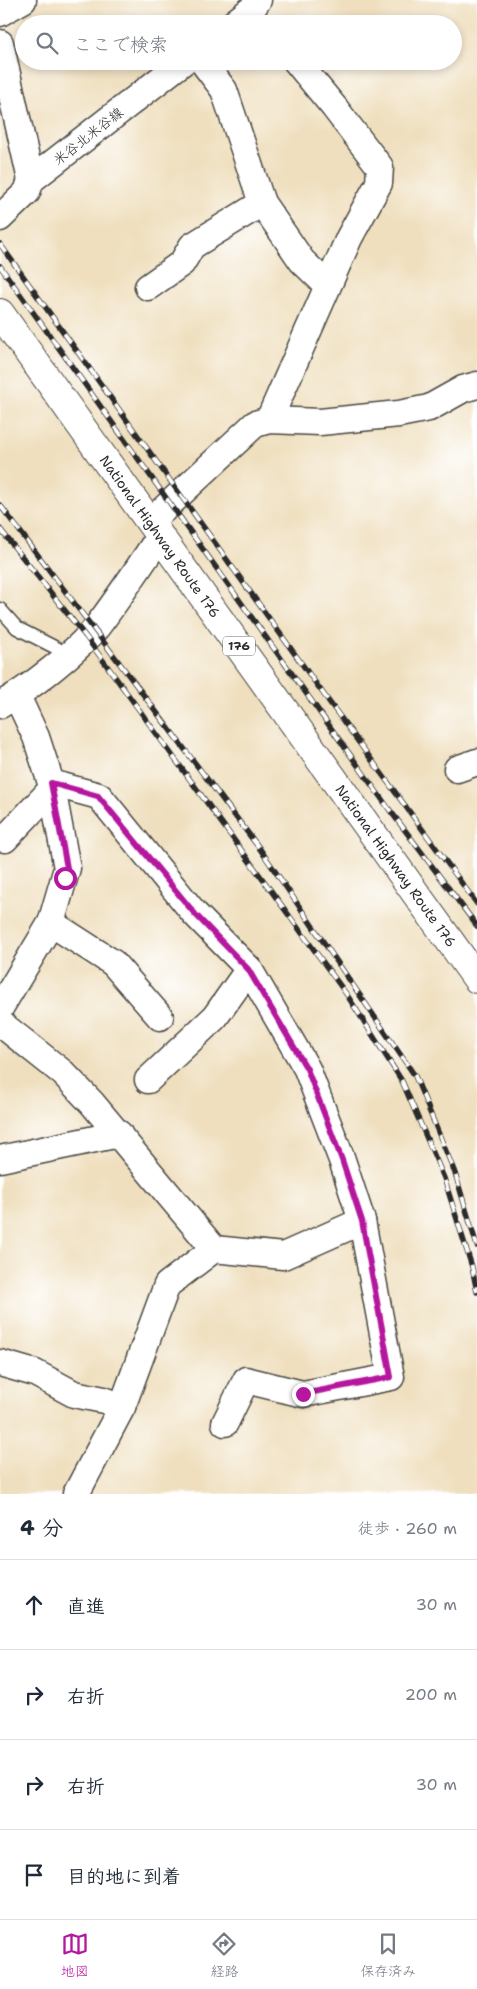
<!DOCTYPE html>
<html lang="ja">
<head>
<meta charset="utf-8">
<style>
  :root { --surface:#fff; --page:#f6f6f7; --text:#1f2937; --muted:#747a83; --line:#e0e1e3; --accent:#b5179e }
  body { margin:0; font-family:"Shantell Sans","Klee One",sans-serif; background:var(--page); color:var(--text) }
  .stop { position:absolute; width:15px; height:15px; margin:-11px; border:4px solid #b5179e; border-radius:50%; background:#fff }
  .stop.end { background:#b5179e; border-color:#fff; box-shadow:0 1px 5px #0008 }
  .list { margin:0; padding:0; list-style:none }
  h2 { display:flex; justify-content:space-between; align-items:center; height:65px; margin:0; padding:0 20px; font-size:21px }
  h2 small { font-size:16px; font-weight:400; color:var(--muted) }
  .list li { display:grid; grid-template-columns:32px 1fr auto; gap:15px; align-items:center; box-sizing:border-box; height:90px; padding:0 20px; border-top:1px solid var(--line) }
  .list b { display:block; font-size:19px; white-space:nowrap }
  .list em { font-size:16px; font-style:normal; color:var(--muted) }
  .icon { flex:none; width:28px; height:28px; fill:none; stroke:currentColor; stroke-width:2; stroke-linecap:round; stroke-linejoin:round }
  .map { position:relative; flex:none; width:477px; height:1494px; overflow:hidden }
  .search { position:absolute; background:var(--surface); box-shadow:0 2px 8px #0003; left:15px; right:15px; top:15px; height:55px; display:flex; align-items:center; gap:12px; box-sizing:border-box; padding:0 18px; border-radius:28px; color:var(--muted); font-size:19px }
  .sheet { height:425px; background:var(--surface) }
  nav { display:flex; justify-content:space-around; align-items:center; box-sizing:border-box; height:70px; border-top:1px solid var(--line); background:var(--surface); font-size:14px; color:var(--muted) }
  nav a { display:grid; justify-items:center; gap:2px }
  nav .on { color:var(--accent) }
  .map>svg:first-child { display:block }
</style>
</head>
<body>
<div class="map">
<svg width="477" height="1494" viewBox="0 0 477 1494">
  <rect width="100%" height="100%" fill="#fff"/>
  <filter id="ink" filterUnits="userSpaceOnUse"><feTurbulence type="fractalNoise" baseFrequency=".02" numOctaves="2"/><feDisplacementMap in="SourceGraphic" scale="10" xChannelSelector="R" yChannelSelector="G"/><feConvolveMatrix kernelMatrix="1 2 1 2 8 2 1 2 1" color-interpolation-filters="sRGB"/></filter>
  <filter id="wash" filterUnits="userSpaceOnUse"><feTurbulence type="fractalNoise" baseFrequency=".0096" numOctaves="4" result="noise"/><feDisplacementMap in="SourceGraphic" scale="20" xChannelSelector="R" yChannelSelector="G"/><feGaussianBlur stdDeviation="1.12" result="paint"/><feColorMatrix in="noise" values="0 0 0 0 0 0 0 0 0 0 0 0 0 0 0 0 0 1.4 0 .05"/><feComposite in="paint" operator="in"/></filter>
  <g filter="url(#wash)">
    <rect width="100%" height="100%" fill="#efdfbe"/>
  </g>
  <g filter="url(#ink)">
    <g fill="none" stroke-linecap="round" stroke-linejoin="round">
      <g stroke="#484641" stroke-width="15">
        <path id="lane" d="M0 609 17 628 68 654"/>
      </g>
      <g stroke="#484641" stroke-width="29">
        <g id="street">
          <path d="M0 13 23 0"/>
          <path d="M233 24 252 9 258 0"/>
          <path d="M0 43 31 180"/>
          <path d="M202 61 224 90 262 203 302 261 327 285"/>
          <path d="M0 218 27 192 31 180 184 61"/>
          <path d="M148 287 182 263 192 246 262 203"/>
          <path d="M269 420 349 238 379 183 380 167 334 107 296 61"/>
          <path d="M150 522 255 424 269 420 320 422 399 414 429 408 463 389 477 385"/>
          <path d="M17 696 36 737 51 783 99 796 195 914 249 969 307 1069 342 1160 362 1221"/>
          <path d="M0 705C29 689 75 653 96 628 119 598 139 567 160 536"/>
          <path d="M457 769 477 762"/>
          <path d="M0 838 5 839 52 789"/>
          <path d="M51 923 113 963 160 1017"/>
          <path d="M0 1008 51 923 67 868 51 783"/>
          <path d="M0 1023 63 1073 92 1103 214 1249"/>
          <path d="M148 1080 215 1017 249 969"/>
          <path d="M0 1159 119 1134"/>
          <path d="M0 1363 35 1373 74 1394 104 1400 122 1407"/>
          <path d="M76 1494 122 1407 167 1285 214 1249 283 1256 362 1221 391 1377 303 1394 246 1380 225 1423"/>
        </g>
      </g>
      <g stroke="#484641" stroke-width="30">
        <g id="highway">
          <path id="s1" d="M0 313 477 979"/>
        </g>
      </g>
      <use href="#lane" stroke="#fff" stroke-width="12"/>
      <use href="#street" stroke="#fff" stroke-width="26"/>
      <use href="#highway" stroke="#fff" stroke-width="28"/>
      <g stroke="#2b2b2b" stroke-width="5.5">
        <g id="rail">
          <path d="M0 244 330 703 477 904"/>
          <path d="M0 266 389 809 477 926"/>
          <path d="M0 505 260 849 415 1076 455 1173 477 1246"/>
          <path d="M0 529 86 637 347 995 402 1081 444 1178 472 1267 477 1292"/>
        </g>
      </g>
      <use href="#rail" stroke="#fff" stroke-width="4" stroke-dasharray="11" stroke-linecap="butt"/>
    </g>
  </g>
  <g fill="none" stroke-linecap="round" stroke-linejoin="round" filter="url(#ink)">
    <path stroke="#b5179e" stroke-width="6" d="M65 878 67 868 51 783 98 796 195 914 248 969 307 1069 342 1160 362 1221 391 1377 303 1394"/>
  </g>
  <g text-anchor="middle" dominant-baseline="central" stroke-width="4" stroke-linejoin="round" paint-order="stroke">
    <rect fill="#fff" stroke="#6b6b6b" stroke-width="1" x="223" y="636.5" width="32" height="19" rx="4"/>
    <g font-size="12" font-weight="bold" fill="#2b2b2b">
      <text x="239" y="646">176</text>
    </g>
    <g font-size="14" fill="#2b2b2b" stroke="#fff">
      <text transform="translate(88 136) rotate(-38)">米谷北米谷線</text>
      <text stroke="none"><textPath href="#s1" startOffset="275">National Highway Route 176</textPath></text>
      <text stroke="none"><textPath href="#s1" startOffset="680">National Highway Route 176</textPath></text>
    </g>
  </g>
</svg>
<div class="stop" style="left:65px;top:878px"></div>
<div class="stop end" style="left:303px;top:1394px"></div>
<div class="search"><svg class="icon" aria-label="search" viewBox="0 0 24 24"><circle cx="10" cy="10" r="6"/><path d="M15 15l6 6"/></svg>ここで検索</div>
</div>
<section class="sheet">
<h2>4 分<small>徒歩 · 260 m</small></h2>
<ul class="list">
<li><svg class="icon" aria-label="ahead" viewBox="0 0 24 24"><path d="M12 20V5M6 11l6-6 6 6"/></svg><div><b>直進</b></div><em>30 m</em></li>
<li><svg class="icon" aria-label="right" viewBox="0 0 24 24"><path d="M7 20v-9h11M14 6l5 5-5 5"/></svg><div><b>右折</b></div><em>200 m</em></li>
<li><svg class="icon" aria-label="right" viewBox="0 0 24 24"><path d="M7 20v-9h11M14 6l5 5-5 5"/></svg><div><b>右折</b></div><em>30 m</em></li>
<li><svg class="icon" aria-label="arrive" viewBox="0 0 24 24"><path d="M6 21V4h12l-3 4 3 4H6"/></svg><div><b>目的地に到着</b></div></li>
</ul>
</section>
<nav>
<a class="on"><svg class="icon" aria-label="map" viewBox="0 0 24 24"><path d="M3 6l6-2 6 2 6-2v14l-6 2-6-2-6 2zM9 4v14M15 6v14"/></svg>地図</a>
<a><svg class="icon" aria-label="directions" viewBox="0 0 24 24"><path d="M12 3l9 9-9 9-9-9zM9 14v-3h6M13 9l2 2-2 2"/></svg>経路</a>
<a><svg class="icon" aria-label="saved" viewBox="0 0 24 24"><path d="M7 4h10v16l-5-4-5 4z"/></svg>保存済み</a>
</nav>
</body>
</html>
